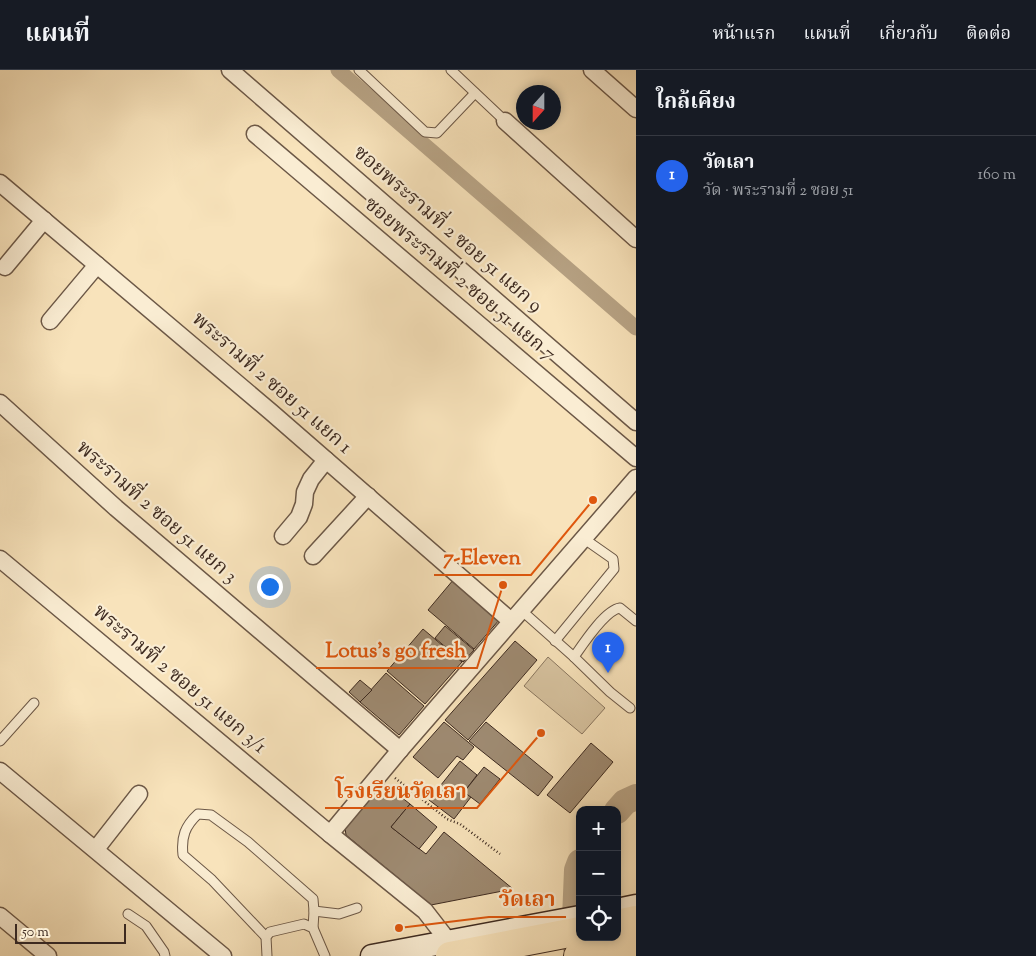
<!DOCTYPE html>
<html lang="th">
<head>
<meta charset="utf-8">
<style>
  :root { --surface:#171b24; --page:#20242c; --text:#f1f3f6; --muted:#9ea1a6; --line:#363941; --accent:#2563eb }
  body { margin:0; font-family:"Sorts Mill Goudy","Noto Serif Thai",serif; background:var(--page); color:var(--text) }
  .controls { position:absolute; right:15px; bottom:15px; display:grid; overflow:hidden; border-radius:10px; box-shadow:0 2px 8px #0003 }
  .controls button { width:45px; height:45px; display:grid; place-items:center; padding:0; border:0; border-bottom:1px solid var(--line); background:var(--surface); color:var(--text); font:25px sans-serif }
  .compass { position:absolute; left:516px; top:15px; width:45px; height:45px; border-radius:50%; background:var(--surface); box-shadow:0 2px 8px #0003; rotate:201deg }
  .scale { position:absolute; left:15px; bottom:12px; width:111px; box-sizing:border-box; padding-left:5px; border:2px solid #3d2a20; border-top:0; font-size:14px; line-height:18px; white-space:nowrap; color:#3d2a20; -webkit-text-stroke:4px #faedd3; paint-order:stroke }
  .you { position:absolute; left:269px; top:516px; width:18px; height:18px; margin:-12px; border:4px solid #fff; border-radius:50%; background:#1a73e8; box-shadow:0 0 0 8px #1a73e833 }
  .badge { display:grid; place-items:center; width:32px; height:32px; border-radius:50%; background:var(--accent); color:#fff; font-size:16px; font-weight:700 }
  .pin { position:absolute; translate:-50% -41px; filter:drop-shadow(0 1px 2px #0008) }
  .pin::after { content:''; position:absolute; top:26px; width:18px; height:15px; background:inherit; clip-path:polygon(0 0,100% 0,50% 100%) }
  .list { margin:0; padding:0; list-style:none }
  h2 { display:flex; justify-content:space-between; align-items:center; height:65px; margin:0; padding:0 20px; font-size:21px }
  h2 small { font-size:16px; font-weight:400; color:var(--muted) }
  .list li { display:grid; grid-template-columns:32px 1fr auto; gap:15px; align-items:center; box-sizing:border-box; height:80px; padding:0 20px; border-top:1px solid var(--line) }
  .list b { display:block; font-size:19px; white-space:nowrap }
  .list p { margin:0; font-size:16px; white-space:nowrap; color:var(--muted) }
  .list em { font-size:16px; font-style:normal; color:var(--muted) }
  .icon { flex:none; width:28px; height:28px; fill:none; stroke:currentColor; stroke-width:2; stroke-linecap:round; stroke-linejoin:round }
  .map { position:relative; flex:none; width:636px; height:886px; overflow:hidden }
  header { display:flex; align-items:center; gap:30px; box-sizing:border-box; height:70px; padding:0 25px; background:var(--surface); border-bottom:1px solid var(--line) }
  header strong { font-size:24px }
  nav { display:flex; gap:28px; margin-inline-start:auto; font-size:18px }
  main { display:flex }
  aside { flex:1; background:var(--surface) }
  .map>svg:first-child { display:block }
</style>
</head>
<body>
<header>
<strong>แผนที่</strong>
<nav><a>หน้าแรก</a><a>แผนที่</a><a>เกี่ยวกับ</a><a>ติดต่อ</a></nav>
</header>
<main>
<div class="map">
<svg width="636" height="886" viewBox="0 0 636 886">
  <rect width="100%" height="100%" fill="#f8e3bb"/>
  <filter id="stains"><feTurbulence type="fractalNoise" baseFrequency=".004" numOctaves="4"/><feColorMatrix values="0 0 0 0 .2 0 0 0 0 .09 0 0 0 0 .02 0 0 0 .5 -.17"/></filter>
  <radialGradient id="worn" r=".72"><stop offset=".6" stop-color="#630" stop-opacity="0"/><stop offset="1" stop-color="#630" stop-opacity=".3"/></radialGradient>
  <path fill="#d8c4a1" stroke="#8a7760" d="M548 587 605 638 582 664 524 616Z"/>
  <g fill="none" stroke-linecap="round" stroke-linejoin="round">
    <path stroke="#b8a486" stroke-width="15" d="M338 0 636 258"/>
    <g stroke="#b8a486" stroke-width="26">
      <path d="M617 741 625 732 636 727"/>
      <path d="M574 873 577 800 580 792"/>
    </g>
  </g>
  <g fill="#9e8a71" stroke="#3d2a20">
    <path d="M454 509 500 549 474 579 428 540Z"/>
    <path d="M445 556 474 580 463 592 435 568Z"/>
    <path d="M423 559 462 592 425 634 387 601Z"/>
    <path d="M515 571 537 590 468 670 445 650Z"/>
    <path d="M386 603 424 636 399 665 360 632Z"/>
    <path d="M360 610 372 620 360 632 349 622Z"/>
    <path d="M444 652 474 677 463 690 457 686 438 708 413 687Z"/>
    <path d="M486 652 553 707 538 726 469 671Z"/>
    <path d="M591 673 613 692 570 743 547 725Z"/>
    <path d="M460 691 477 705 464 722 471 727 454 749 429 730Z"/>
    <path d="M484 697 500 709 480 734 464 722Z"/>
    <path d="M382 712 410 734 391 757 426 784 444 762 513 819 431 835 346 765 345 758Z"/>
    <path d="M410 734 437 757 419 779 391 757Z"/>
  </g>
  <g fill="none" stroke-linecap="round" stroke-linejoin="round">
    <g stroke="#6c5847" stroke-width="11">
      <g id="lane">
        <path d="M359 0 425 62 437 63 475 23"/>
        <path d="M451 0 505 51"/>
        <path d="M521 540 574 587 610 622 630 638"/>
        <path d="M555 571 614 499 613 489 583 468"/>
        <path d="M574 587C583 574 605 540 620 538L636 551"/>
        <path d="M0 671 34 633"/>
        <path d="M314 841 339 844 357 838"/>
        <path d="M128 844 146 856 164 882 165 886"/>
        <path d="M266 867 212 810 183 785C181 767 185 756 198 744L211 745 248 772 313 829 314 841 313 858"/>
        <path d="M267 886 266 867 270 862 304 854 313 858 325 886"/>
      </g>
    </g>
    <g stroke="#6c5847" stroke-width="19">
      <g id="street">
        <path d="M230 0 636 352"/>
        <path d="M592 0 636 39"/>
        <path d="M505 51 636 169"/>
        <path d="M255 64 636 388"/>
        <path d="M0 113 271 342 511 551"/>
        <path d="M5 197 44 150"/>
        <path d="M50 251 97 195"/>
        <path d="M0 333 116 438 400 680"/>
        <path d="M283 466 299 447 304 434 305 422 311 409 326 390"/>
        <path d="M313 486 368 426"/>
        <path d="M0 489 330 764"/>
        <path d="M0 701 223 886"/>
        <path d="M96 779 139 724"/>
        <path d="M0 846 48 886"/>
        <path d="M449 872 425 841 330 764 400 680 636 408"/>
      </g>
    </g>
    <g stroke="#3d2a20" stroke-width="25">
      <g id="secondary">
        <path d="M617 840 636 836"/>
        <path d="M372 886 580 847"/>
      </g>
    </g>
    <g stroke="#3d2a20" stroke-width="30">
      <g id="highway">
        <path d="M617 854 636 850"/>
        <path d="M450 886 580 861"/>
        <path d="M578 886 636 875"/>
      </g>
    </g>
    <path stroke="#3d2a20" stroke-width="2.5" stroke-dasharray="1 2.5" stroke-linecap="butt" d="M395 708 447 749 460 754 500 784"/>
    <use href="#lane" stroke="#faedd3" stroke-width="9"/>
    <use href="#street" stroke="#faedd3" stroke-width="16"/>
    <use href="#secondary" stroke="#faedd3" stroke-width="22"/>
    <use href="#highway" stroke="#f8e3bb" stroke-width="28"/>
  </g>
  <g text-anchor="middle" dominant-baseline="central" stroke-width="4.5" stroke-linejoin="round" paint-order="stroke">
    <g font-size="20" fill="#3d2a20" stroke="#faedd3">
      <text transform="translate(447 160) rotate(41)">ซอยพระรามที่ 2 ซอย 51 แยก 9</text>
      <text transform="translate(459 210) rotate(40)">ซอยพระรามที่ 2 ซอย 51 แยก 7</text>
      <text transform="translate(271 314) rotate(41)">พระรามที่ 2 ซอย 51 แยก 1</text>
      <text transform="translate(156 443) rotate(41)">พระรามที่ 2 ซอย 51 แยก 3</text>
      <text transform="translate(179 610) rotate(40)">พระรามที่ 2 ซอย 51 แยก 3/1</text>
    </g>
  </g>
  <path fill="none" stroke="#df570d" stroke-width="2" d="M593 430L531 505H434M503 515L477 598H316M541 663L477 738H325M399 858L489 847H566"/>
  <g fill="#df570d" stroke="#faedd3" stroke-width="2">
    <circle cx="593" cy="430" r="5"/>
    <circle cx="503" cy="515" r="5"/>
    <circle cx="541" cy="663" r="5"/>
    <circle cx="399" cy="858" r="5"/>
  </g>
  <g font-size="21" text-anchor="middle" font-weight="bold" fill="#df570d" stroke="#faedd3" stroke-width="4.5" stroke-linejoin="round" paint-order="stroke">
    <text x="482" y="494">7-Eleven</text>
    <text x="396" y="587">Lotus's go fresh</text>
    <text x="401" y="728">โรงเรียนวัดเลา</text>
    <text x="527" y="836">วัดเลา</text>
  </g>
  <rect width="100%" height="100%" filter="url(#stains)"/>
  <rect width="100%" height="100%" fill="url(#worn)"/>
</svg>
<div class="controls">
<button>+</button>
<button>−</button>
<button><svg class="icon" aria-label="locate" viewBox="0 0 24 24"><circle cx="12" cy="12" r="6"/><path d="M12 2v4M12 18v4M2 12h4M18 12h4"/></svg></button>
</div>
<svg class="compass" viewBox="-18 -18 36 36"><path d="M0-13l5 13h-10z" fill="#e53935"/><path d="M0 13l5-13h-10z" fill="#9ea1a6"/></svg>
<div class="scale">50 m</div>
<div class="you"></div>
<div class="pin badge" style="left:608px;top:603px">1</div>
</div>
<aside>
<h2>ใกล้เคียง<small></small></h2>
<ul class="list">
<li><span class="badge">1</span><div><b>วัดเลา</b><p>วัด · พระรามที่ 2 ซอย 51</p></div><em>160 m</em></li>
</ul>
</aside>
</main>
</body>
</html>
